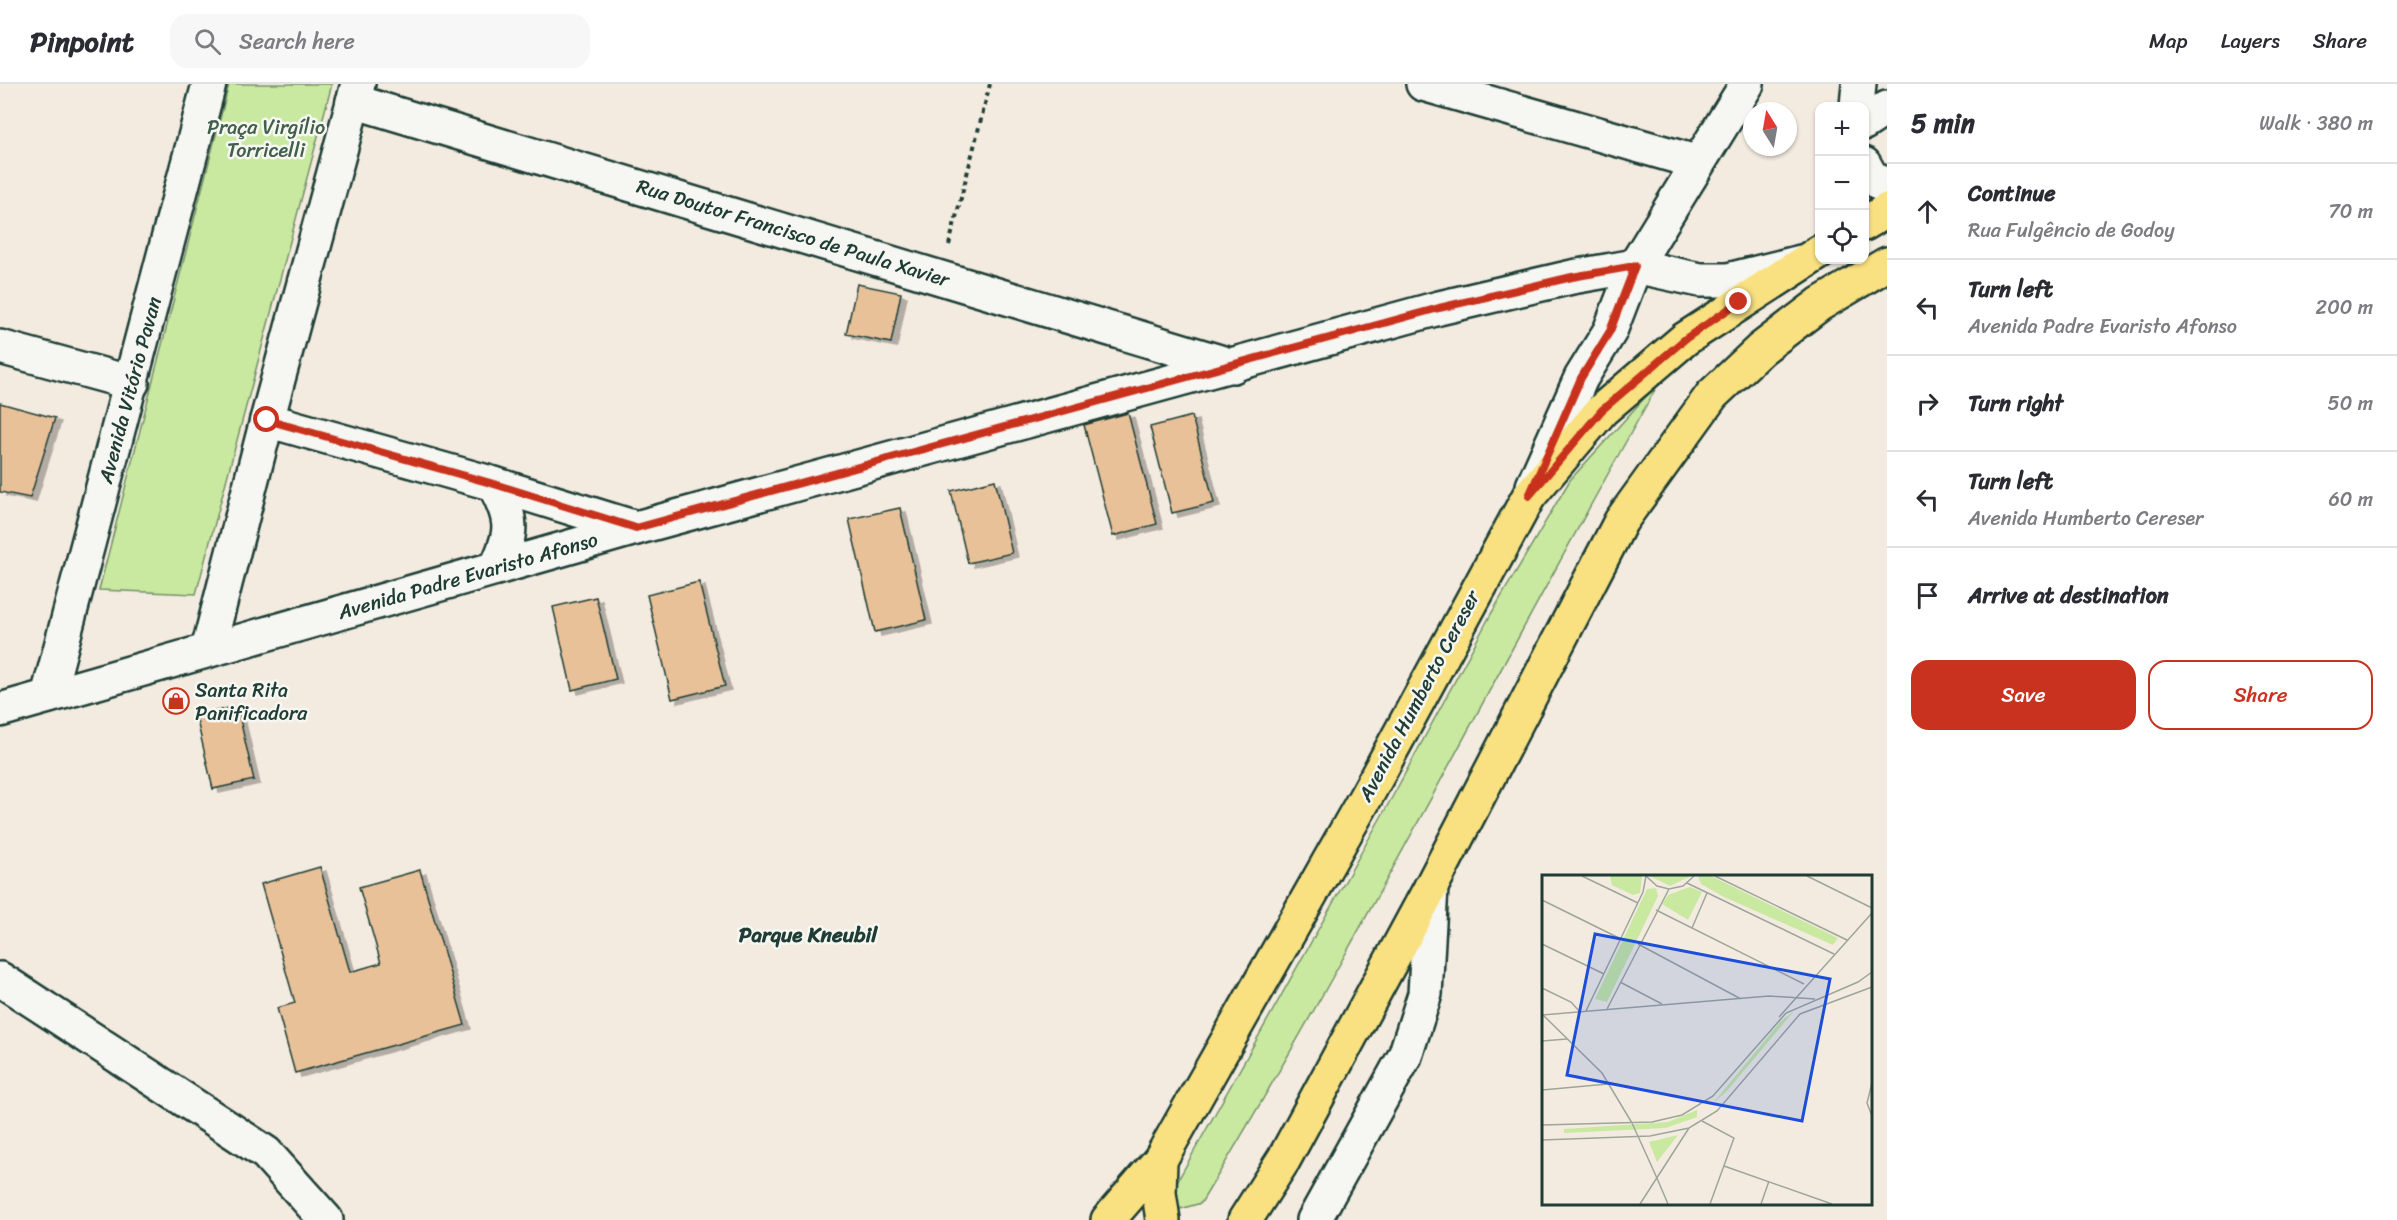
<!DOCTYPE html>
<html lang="en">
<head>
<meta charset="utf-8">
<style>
  :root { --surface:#fff; --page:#f7f7f7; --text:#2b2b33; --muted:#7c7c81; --line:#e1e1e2; --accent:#c8321e }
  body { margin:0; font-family:Sriracha,sans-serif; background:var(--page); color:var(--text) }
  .controls { position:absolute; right:18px; top:18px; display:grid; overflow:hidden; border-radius:12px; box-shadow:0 2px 4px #0004 }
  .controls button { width:54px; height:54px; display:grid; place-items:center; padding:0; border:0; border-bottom:2px solid var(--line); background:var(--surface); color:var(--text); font:30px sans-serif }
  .compass { position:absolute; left:1743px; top:18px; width:54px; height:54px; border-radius:50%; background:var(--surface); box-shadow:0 2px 4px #0004; rotate:349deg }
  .stop { position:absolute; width:18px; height:18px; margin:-14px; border:4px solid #c8321e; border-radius:50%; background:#fff }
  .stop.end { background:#c8321e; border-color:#fff; box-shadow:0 2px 6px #0008 }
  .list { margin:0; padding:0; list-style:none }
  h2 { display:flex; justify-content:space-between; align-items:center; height:78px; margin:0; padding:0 24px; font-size:26px }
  h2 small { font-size:20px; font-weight:400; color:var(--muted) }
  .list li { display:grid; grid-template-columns:39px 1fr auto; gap:18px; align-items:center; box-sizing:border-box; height:96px; padding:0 24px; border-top:2px solid var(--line) }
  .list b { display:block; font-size:22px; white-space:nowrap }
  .list p { margin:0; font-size:20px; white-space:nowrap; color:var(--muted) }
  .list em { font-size:20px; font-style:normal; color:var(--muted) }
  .actions { display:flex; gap:12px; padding:18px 24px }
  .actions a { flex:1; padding:14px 0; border:2px solid var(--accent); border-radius:18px; text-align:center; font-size:21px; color:var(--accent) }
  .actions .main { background:var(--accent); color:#fff }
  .icon { flex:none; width:33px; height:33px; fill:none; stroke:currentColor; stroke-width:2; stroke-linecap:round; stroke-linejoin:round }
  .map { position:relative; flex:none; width:1887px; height:1136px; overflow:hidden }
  header { display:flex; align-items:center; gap:36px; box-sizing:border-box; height:84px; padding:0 30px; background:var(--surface); border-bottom:2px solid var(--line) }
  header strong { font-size:28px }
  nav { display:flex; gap:33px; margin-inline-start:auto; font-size:21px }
  .search { width:420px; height:54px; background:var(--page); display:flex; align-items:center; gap:15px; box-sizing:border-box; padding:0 21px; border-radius:18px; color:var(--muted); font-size:22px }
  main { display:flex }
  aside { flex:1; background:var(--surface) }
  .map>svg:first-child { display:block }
</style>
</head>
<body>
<header>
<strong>Pinpoint</strong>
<div class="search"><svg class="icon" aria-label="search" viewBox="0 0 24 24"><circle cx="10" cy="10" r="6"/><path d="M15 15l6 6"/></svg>Search here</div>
<nav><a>Map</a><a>Layers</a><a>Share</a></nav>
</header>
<main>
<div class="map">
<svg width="1887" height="1136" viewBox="0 0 1887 1136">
  <defs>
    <filter id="shadow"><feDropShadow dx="6" dy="4" stdDeviation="0" flood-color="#0004"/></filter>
  </defs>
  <rect width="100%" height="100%" fill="#f3ebe0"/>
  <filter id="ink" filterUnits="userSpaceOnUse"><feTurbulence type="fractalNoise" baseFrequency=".0167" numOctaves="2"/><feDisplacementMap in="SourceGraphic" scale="12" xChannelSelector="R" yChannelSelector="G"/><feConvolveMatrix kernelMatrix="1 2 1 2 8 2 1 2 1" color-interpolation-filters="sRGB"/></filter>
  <g filter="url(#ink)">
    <g fill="#c9e8a0" stroke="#74926a" stroke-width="1.5">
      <path d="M229 0H332L196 510 99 506Z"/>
      <path d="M1660 297C1505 570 1364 851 1201 1119L1180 1125 1173 1105 1395 708 1491 530 1570 396Z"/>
    </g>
    <g fill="#e9c199" stroke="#1f3d34" stroke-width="1.5" filter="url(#shadow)">
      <path d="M857 200 901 209 891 259 846 250Z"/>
      <path d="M0 319 55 334 30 414 0 408Z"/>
      <path d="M1128 329 1157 440 1113 452 1084 341Z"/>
      <path d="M1192 332 1214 419 1172 429 1150 343Z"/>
      <path d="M995 396 1012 469 968 479 951 407Z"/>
      <path d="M900 424 926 536 875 548 849 435Z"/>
      <path d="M699 498 725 602 672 615 647 511Z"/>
      <path d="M596 513 616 595 572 606 553 523Z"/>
      <path d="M237 622 254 696 213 705 196 632Z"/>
      <path d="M320 783 350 888 381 879 359 803 420 786 465 941 295 989 277 924 295 919 261 800Z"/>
    </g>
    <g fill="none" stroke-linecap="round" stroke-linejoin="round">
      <g stroke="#1f3d34" stroke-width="38">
        <g id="minor">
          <path d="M1423 0 1696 78"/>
          <path d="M353 17 1233 282"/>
          <path d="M1857 22 1859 0"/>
          <path d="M1864 39 1887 24"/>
          <path d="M1864 80 1870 91 1887 105"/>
          <path d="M0 263 132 299"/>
          <path d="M267 336 494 400 636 444"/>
          <path d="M494 400C513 436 514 447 496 484"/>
          <path d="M1533 402 1581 294 1610 247 1635 182 1747 0"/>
          <path d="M208 566 267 336 358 0"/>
          <path d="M48 612 209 0"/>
          <path d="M0 626 636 444 1439 224 1572 193 1635 182 1700 196H1728L1801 178"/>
          <path d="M0 895 266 1069 326 1136"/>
          <path d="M1314 1136 1405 972 1425 910 1431 803"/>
        </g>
      </g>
      <g stroke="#1f3d34" stroke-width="38">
        <g id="major">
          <path d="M1864 140 1887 126"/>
          <path d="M1160 1076 1159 1109 1163 1136"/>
          <path d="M1108 1136 1160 1076 1369 707 1529 412 1602 326 1685 255 1820 168"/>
          <path d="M1245 1136 1284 1075 1431 803 1621 437 1712 311 1761 265 1820 220 1887 180"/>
        </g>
      </g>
      <path stroke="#1f3d34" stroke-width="4" stroke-dasharray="4.5 4.5" stroke-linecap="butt" d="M949 161 990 0"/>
      <use href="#minor" stroke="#f6f6f2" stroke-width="33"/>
      <use href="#major" stroke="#f9e181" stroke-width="33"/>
    </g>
  </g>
  <g fill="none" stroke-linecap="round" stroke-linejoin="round" filter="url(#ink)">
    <path stroke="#c8321e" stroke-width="8" d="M267 336 494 400 636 444 1439 224 1572 193 1635 182 1610 247 1581 294 1529 412 1602 326 1685 255 1739 218"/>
  </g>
  <defs>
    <g id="shop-ring" transform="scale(1.35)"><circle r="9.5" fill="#f6f6f2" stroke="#c8321e" stroke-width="1.5"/><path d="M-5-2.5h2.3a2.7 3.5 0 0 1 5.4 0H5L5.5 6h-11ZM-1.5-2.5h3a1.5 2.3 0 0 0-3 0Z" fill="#c8321e"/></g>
  </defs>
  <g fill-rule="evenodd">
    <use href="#shop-ring" x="176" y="617"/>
  </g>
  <g text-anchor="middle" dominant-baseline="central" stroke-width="5" stroke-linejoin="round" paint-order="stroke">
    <g font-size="20" fill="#415f4a" stroke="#f6f6f2">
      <text x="266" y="43">Praça Virgílio<tspan x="266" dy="23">Torricelli</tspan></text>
    </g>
    <g font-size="20" fill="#1f3d34" stroke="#f6f6f2">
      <text transform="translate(793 149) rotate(17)">Rua Doutor Francisco de Paula Xavier</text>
      <text transform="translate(130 306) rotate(-75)">Avenida Vitório Pavan</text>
      <text transform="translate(468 492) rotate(-16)">Avenida Padre Evaristo Afonso</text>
      <text transform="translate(1419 612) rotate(-62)">Avenida Humberto Cereser</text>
    </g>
    <g font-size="20" fill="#1f3d34" stroke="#f6f6f2" text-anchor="start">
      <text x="195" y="606">Santa Rita<tspan x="195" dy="23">Panificadora</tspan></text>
    </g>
    <g font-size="21" font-weight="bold" fill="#1f3d34" stroke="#f6f6f2">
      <text x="808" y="851">Parque Kneubil</text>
    </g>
  </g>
  <g transform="translate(1542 791)">
    <rect width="330" height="330" fill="#f3ebe0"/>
    <path d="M68 1H100L98 18 91 20 70 10ZM108 1H149L128 11ZM156 1H169L296 63 291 70 182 22 159 9ZM148 12 160 17 146 45 120 29 126 20ZM114 13 116 21 65 127 53 124 105 14ZM252 136 184 217 172 227 239 146ZM155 235V242L124 253 22 258V254L126 247ZM136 260 115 287 107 267Z" fill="#c9e8a0"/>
    <path fill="none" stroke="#9ea59b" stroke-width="1.5" d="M40 1 96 28M104 1 115 11 127 14 141 11 152 1M173 1 305 65M265 1 330 33M145 8 292 79M0 25 79 64M114 35 262 109M150 53 165 18M0 69 62 99M96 69 199 124M78 107 120 129M0 113 29 127 38 137M65 134 127 14M44 136 101 17 104 1M0 140 227 121 273 124M1 140 60 198 90 248M237 142 330 38M0 166 25 164M330 208 325 228 330 241M0 215 66 209M160 246 192 263 168 329M90 248 114 301M0 250 110 247 140 240 171 221 244 138 316 107 330 97M0 265 108 261 147 253 175 236 258 139 330 112M182 291 290 329M114 301 126 329M98 329 147 253M219 329 227 306"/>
    <path fill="#1d4ed8" fill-opacity="0.15" stroke="#1d4ed8" stroke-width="3" d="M53 59 288 104 260 246 25 200Z"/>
    <rect width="330" height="330" fill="none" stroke="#1f3d34" stroke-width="3"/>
  </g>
</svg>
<div class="controls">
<button>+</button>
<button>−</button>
<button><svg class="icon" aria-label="locate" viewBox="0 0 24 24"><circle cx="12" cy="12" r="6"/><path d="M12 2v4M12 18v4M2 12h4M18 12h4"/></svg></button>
</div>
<svg class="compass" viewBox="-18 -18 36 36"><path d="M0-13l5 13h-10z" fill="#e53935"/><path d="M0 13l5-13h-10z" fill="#7c7c81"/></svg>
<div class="stop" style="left:267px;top:336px"></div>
<div class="stop end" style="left:1739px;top:218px"></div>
</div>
<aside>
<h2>5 min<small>Walk · 380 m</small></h2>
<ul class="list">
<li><svg class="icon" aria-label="ahead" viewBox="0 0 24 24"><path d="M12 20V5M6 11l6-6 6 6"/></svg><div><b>Continue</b><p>Rua Fulgêncio de Godoy</p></div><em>70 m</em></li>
<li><svg class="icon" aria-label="left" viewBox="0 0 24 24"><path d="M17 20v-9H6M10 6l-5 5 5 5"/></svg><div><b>Turn left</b><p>Avenida Padre Evaristo Afonso</p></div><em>200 m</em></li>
<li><svg class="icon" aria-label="right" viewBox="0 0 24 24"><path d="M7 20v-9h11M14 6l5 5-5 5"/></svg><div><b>Turn right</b></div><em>50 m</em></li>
<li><svg class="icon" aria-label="left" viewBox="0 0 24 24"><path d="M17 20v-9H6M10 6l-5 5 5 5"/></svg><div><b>Turn left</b><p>Avenida Humberto Cereser</p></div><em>60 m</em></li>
<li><svg class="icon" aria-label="arrive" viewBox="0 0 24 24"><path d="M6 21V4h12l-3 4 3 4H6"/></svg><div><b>Arrive at destination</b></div></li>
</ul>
<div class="actions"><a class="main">Save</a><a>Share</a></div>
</aside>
</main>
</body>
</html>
